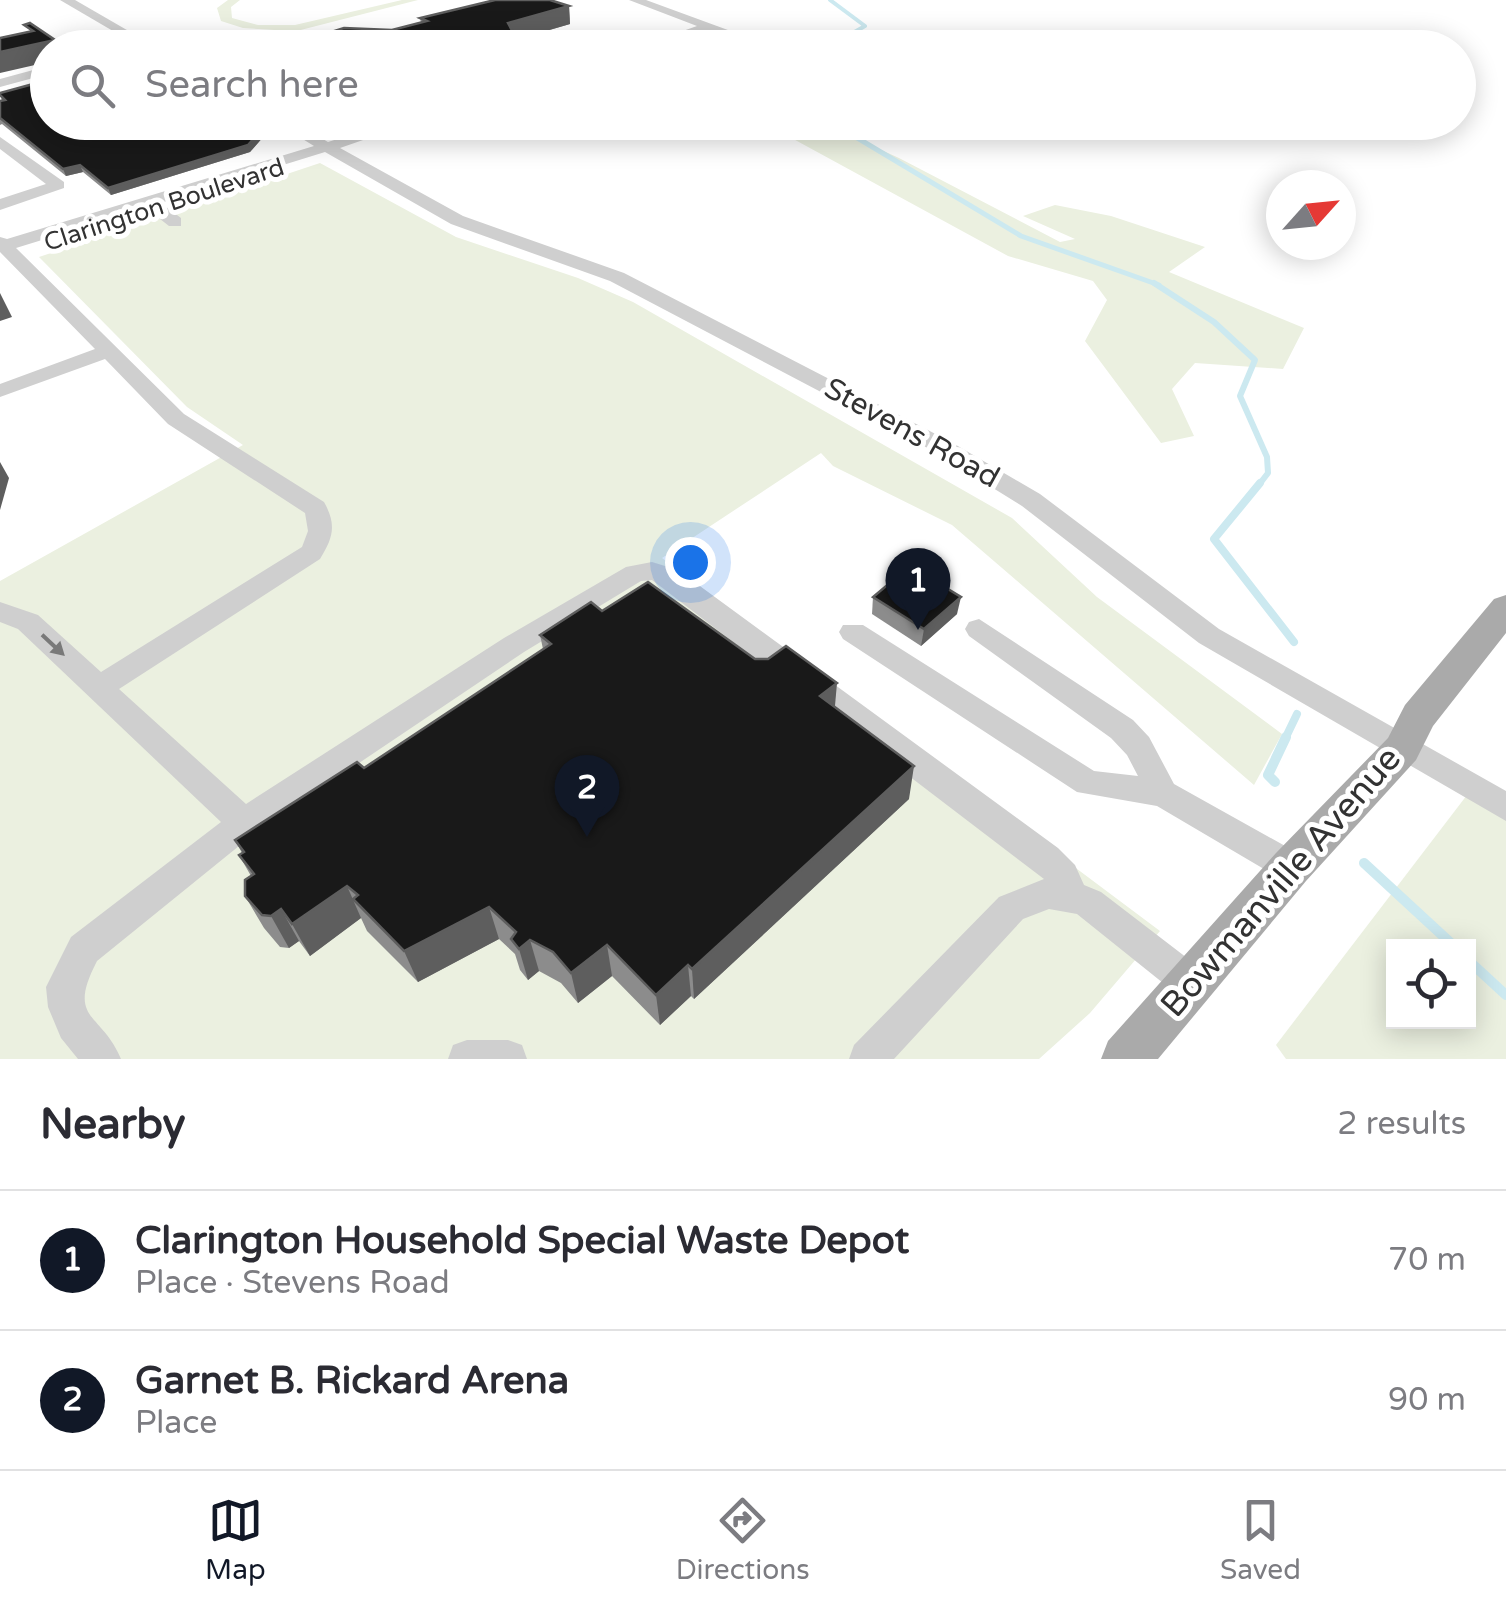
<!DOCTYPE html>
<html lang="en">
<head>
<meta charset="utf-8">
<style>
  :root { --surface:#fff; --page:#f2f2f3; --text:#2b2b33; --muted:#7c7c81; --line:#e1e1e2; --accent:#111827 }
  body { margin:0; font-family:"Varela Round",sans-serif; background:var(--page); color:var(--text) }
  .controls { position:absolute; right:30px; bottom:30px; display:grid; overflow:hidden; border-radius:0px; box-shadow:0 5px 25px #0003 }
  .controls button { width:90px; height:90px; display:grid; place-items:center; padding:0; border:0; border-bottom:2px solid var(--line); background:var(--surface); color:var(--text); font:50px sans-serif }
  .compass { position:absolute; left:1266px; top:170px; width:90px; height:90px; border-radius:50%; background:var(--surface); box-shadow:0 5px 25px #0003; rotate:63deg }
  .you { position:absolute; left:690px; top:562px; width:35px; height:35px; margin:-25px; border:8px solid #fff; border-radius:50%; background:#1a73e8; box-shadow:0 0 0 15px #1a73e833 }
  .badge { display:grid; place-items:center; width:65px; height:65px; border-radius:50%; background:var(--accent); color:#fff; font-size:32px; font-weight:700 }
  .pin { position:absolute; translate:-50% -82px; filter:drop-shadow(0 2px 5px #0008) }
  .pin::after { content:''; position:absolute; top:52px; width:35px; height:30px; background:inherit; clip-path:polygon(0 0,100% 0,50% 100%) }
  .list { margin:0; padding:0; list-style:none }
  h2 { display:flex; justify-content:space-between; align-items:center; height:130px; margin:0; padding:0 40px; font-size:42px }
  h2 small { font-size:32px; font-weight:400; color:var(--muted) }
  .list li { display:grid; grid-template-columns:65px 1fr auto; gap:30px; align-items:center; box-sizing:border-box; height:140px; padding:0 40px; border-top:2px solid var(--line) }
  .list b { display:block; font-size:38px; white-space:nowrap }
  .list p { margin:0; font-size:32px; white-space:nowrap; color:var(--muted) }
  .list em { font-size:32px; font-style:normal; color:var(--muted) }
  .icon { flex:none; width:55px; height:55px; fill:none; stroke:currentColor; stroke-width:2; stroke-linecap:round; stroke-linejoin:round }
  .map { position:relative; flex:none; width:1506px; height:1059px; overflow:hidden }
  .search { position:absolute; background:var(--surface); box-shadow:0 5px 25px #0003; left:30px; right:30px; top:30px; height:110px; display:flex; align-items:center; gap:25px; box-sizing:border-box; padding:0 35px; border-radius:55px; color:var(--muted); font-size:38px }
  .sheet { height:410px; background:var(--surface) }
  nav { display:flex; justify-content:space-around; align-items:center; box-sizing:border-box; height:140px; border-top:2px solid var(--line); background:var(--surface); font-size:28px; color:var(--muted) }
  nav a { display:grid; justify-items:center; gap:5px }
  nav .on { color:var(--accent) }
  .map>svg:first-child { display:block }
</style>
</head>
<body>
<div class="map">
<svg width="1506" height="1059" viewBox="0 0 1506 1059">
  <rect width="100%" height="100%" fill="#fff"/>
  <g fill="#ebf0e0" fill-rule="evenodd">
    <path d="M240 0 231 7 232 18 258 25H295L402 0H418L281 35 275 30 243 28 221 21 217 8 228 0Z"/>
    <path d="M764 123H822L899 158 1060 242 1075 239 1023 216 1055 205 1111 216 1205 247 1169 272 1304 328 1283 369 1195 363 1172 389 1194 436 1161 443 1085 341 1107 300 1093 281 1008 256Z"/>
    <path d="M320 163 456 237 578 278 633 302 1012 518 1097 597 1282 734 1254 785 952 525 833 466 821 453 662 558 1160 931 1090 1013 1039 1059H0V581L243 445 187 407 39 257Z"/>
    <path d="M1467 795 1506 817V1059H1286L1276 1045ZM1394 946H1468V1022H1394Z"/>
  </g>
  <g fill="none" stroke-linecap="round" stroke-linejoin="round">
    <g stroke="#cce9f0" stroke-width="4">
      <path d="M830 0 865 26 844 38 840 48"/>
      <path d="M830 122 838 127"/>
    </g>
    <path stroke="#cce9f0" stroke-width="5" d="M834 124 1021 236 1159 285"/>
    <path stroke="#cce9f0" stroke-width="6" d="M1154 283 1214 322 1255 360 1240 396 1267 457 1268 473 1258 486"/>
    <g stroke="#cce9f0" stroke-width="8">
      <path d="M1260 483 1214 539 1294 642"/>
      <path d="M1285 739 1297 714"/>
    </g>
    <g stroke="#cce9f0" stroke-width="10">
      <path d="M1275 782 1268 775 1286 737"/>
      <path d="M1364 863 1454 946"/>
      <path d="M1468 960 1506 995"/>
    </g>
    <g fill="#cfcfcf" fill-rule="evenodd">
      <path d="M60 0H75L158 48H142Z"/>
      <path d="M629 0H646L777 48C753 48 726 29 706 31 681 33 661 48 635 48L697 26Z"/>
      <path d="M48 66V74L0 87V79Z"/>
      <path d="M275 122H294L328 142 391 122H415L340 148 463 216 624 273 951 442 1040 494 1219 629 1506 791V821L1199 643 1022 506 935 452 610 281 451 224 325 152 161 203 181 218V226H169L146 208 16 248 184 414 324 502C337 525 333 538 320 559L119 689 246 804 504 638 626 567 652 562 678 570 1058 848 1075 865 1084 885 1101 892 1204 971 1209 983 1204 995 1191 1001 1178 995 1077 914 1049 909 1023 919 894 1059H849L854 1045 999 897 1044 879 652 580 641 581 524 652 255 833 97 961C66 1021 101 1011 121 1059H78L61 1038 48 1007 46 987 71 937 221 822 18 629 0 622V602L38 615 101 672 302 547 308 531 305 513 168 424 105 359 0 397V384L95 349 0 252V237L7 239 314 146Z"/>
      <path d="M0 137 64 182V188L0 210V199L46 184 0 149Z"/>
      <path d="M979 619 1133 720 1149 737 1174 784 1303 856 1308 867 1303 878 1291 882 1279 878 1157 806 1077 792 843 639 839 632 843 625H863L1094 771 1138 776 1127 755 1111 738 969 636 965 629 969 622Z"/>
      <path d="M467 1040H508L522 1045 527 1059H448L453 1045Z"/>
    </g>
    <path fill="#aaa" fill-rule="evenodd" d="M1506 595V633L1433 726 1416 760 1306 881 1158 1059H1101L1108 1041 1276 853 1388 738 1405 705 1494 599Z"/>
  </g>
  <g fill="#8c8c8c">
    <path d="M569 6 570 24 515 40 516 48H280L392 30 421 23 420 18Z"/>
    <path d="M0 93 264 136 250 152 111 195 83 172 66 176 2 124 0 125V101H2Z"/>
    <path d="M873 597 957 614 921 646 872 614Z"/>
    <path d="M602 611 755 659 835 707 909 799 694 999 691 996 660 1025 612 976 578 1003 561 983 539 971 528 980 520 970 515 954 499 939 418 982 367 931 361 918 310 956 299 941 289 948 280 947 264 928 245 896 251 876 239 855 242 853 235 840 364 768 543 649 540 635Z"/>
  </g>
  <g fill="#5e5e5e">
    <path d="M569 6 570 24 515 40 508 23Z"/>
    <path d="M55 40 58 48H48V62L0 73V52Z"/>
    <path d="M262 129 264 136 250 152 111 195 108 188Z"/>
    <path d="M80 165 83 172 66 176 63 169Z"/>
    <path d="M0 293 12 317 0 321Z"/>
    <path d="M0 462 9 478 0 510Z"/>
    <path d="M961 597 957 614 921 646 924 629Z"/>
    <path d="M837 683 834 717 820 696Z"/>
    <path d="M914 766 909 799 694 999 692 969Z"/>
    <path d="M347 886 361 918 310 956 292 924Z"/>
    <path d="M489 907 499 939 418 982 404 951Z"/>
    <path d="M281 909 299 941 289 948 271 916Z"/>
    <path d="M530 940 539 971 528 980 519 949Z"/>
    <path d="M607 945 612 976 578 1003 571 973Z"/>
    <path d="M688 965 691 996 660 1025 656 995Z"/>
  </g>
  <g fill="#191919" stroke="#5e5e5e" stroke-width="2.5">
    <path d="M495 0H550L569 6 508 23 515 36 466 38 463 41 469 42 461 44 463 47 280 48 344 28 392 30 427 21 420 18Z"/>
    <path d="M30 23 55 40 0 52V38L33 31 24 25Z"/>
    <path d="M48 80V122H252L262 129 248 145 108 188 80 165 63 169 0 118V101L5 100 0 95V93Z"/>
    <path d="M910 566 961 597 924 629 873 597Z"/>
    <path d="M648 582 755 659H768L786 646 837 683 820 696 914 766 692 969 688 965 656 995 607 945 571 973 553 952 530 940 519 949 511 939 516 932 489 907 404 951 353 899 358 895 347 886 292 924 281 909 271 916 262 915 245 896V880L254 874 239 855 244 852 235 840 357 762 364 768 551 644 540 635 591 602 602 611Z"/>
  </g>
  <defs><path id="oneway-solid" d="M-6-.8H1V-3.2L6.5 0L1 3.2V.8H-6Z" transform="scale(2.5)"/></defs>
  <use fill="#797979" href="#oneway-solid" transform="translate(53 645) rotate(43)"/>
  <g text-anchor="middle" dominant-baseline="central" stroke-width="10" stroke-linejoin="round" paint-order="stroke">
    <g font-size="25" fill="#323232" stroke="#fff">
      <text transform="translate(164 205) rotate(-18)">Clarington Boulevard</text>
    </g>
    <g font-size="30" fill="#323232" stroke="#fff">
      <text transform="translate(912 433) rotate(29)">Stevens Road</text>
    </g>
    <g font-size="35" fill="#323232" stroke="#fff">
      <text transform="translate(1281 882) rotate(-49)">Bowmanville Avenue</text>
    </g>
  </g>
</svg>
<div class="controls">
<button><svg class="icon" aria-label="locate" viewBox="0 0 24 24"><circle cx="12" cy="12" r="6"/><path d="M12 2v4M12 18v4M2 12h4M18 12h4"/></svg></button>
</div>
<svg class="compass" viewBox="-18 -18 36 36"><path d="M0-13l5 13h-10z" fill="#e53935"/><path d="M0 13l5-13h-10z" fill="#7c7c81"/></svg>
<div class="you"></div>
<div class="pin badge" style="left:918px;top:630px">1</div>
<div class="pin badge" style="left:587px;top:837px">2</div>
<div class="search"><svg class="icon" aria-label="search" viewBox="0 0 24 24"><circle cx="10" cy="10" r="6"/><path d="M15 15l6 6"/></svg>Search here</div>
</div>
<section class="sheet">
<h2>Nearby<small>2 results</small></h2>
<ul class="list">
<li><span class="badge">1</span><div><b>Clarington Household Special Waste Depot</b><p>Place · Stevens Road</p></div><em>70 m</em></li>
<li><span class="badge">2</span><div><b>Garnet B. Rickard Arena</b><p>Place</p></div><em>90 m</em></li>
</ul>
</section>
<nav>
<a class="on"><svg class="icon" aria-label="map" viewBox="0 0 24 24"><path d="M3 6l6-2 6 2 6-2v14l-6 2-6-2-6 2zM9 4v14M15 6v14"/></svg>Map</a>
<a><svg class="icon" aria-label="directions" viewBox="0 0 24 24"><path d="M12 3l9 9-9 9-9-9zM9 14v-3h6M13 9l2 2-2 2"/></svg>Directions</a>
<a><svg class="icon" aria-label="saved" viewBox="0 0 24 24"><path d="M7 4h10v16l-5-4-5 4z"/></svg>Saved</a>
</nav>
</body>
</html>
